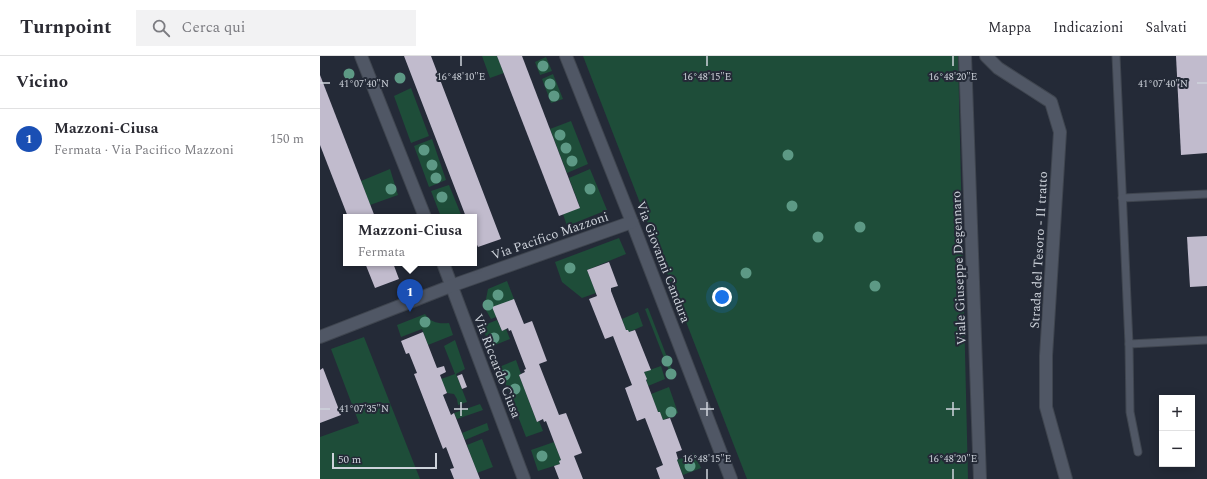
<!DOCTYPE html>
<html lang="it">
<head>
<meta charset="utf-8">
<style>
  :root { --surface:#fff; --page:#f2f2f3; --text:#2b2b33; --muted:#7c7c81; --line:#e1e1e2; --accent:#796933 }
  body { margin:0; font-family:Spectral,serif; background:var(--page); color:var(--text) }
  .controls { position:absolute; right:12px; bottom:12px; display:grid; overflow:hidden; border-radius:0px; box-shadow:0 2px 10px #0003 }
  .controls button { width:36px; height:36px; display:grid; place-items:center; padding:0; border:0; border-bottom:1px solid var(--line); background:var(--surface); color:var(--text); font:20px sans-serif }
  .scale { position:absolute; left:12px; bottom:10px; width:105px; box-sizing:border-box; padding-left:4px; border:2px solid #ced3db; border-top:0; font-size:11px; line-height:14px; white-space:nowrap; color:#ced3db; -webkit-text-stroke:3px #242a37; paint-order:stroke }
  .you { position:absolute; left:402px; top:241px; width:14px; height:14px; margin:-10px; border:3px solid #fff; border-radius:50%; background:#1a73e8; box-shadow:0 0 0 6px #1a73e833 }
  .badge { display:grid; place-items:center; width:26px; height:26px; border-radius:50%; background:var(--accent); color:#fff; font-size:13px; font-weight:700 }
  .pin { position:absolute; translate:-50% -33px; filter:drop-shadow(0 1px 2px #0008) }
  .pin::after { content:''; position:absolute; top:21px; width:14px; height:12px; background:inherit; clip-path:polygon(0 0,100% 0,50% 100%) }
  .popup { position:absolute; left:23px; top:158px; width:134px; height:52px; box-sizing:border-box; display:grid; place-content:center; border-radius:0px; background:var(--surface); filter:drop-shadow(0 1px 3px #0005); font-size:13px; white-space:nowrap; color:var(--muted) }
  .popup b { font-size:15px; color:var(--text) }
  .popup::after { content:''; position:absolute; left:50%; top:100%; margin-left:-8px; border:8px solid transparent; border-top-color:var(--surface) }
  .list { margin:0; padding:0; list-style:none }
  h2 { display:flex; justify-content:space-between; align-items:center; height:52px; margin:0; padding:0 16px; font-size:17px }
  h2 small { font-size:13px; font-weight:400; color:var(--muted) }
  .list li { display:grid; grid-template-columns:26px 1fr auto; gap:12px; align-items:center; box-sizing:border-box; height:60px; padding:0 16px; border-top:1px solid var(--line) }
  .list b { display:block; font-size:15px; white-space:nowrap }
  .list p { margin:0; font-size:13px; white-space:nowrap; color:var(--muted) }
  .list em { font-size:13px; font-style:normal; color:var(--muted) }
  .icon { flex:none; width:22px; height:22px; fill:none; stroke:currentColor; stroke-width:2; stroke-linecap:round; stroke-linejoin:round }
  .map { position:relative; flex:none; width:887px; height:423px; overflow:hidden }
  header { display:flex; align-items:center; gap:24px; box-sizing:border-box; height:56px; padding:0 20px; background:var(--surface); border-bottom:1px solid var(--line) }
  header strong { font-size:19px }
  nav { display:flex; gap:22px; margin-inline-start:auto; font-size:14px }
  .search { width:280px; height:36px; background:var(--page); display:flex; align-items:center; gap:10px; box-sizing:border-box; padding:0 14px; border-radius:0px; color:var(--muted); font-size:15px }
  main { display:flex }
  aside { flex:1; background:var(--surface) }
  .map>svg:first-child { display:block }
</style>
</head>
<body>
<header>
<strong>Turnpoint</strong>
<div class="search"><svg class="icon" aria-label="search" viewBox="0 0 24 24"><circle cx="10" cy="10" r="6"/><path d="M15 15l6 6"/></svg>Cerca qui</div>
<nav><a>Mappa</a><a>Indicazioni</a><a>Salvati</a></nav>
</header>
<main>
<aside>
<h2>Vicino<small></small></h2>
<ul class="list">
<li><span class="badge" style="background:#1a4fb4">1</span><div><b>Mazzoni-Ciusa</b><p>Fermata · Via Pacifico Mazzoni</p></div><em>150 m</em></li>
</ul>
</aside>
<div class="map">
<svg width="887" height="423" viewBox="0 0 887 423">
  <rect width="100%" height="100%" fill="#242a37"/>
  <g fill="#1e4d39">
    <path d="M162 0H177L184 17 170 22Z"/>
    <path d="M263 0H638L648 423H427Z"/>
    <path d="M226 1 232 15 220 19 215 6Z"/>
    <path d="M233 18 243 43 231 47 222 23Z"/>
    <path d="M91 32 109 80 91 87 74 40Z"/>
    <path d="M251 65 268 108 247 117 230 73Z"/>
    <path d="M112 83 126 124 109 131 94 90Z"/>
    <path d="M70 113 78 139 50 149 41 125Z"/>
    <path d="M270 113 287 154 247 170 243 158 260 151 249 122Z"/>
    <path d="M129 129 142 161H121L111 135Z"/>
    <path d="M299 182 306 198 267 214 276 237 262 242 242 226 235 206Z"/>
    <path d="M187 225 194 243 176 261 171 263 163 249 166 243 168 233Z"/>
    <path d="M328 252 354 319 351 320 325 253Z"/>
    <path d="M318 256 323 270 309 276 306 274 302 263Z"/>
    <path d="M105 258C111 267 119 268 129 267L133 279 108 289 102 273 81 281 77 269Z"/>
    <path d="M177 264 182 275 186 273 190 283 170 291 162 270Z"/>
    <path d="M44 281 100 423H0V381L39 367 11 293Z"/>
    <path d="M135 284 145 313 136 318 147 346 138 349 137 343 134 338 127 337 121 323 135 318 124 290Z"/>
    <path d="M196 304 201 318 199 319 217 366 219 365 223 375 206 381 179 311Z"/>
    <path d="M341 310 345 323 328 330 324 316Z"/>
    <path d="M349 331 358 357 343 364 340 356H338L331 338Z"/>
    <path d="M160 348 163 354 137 363 134 357Z"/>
    <path d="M167 367 169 374 145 384 142 377Z"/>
    <path d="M162 383 173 411 157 417 147 389Z"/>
    <path d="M234 386 241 404 240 408 218 415 211 394Z"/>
    <path d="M374 397 381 412 363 419 357 404Z"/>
  </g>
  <g fill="#c1bbcd">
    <path d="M84 0H111L181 183 158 191 154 182V161H146Z"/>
    <path d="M177 0H202L260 152 239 160Z"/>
    <path d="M856 0H887V97L861 99Z"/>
    <path d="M0 19 55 161H28L0 89Z"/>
    <path d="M887 180V230L870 231 867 181Z"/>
    <path d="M289 206 298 230 291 232V235L306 274H308L309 276 315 274 331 314 324 316 327 323 326 324 338 356H340L343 364 350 362 362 394 356 396 358 403 357 404 364 423H340L336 412 343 409 325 362 317 365 305 332 312 329 293 280 285 283 269 243 277 240 267 214Z"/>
    <path d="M45 207H73L79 223 55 232Z"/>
    <path d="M194 243 204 268 212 265 227 305 219 308 239 359 246 357 262 397 254 400 263 423H239L234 410 240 408 239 405 241 404 234 386 226 365 224 366 223 363 217 366 199 319 205 316 204 314 206 313 191 274 189 275 188 272 182 275 172 251Z"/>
    <path d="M103 276 117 312 124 310 126 316 120 319 127 337 123 339 131 359 134 357 160 423H134L130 413 134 412 126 391 123 393 94 318 97 317 89 297 86 298 81 285Z"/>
    <path d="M3 312 21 359 0 367V314Z"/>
    <path d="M142 318 147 331 142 333 137 320Z"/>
  </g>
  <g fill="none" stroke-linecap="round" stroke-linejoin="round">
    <g stroke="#3f454f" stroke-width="9">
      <g id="service">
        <path d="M796 0 809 288 887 284"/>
        <path d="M802 142 887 138"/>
        <path d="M809 288 810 356 818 396"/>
      </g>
    </g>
    <g stroke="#3f454f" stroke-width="14">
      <g id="minor">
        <path d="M41 0 105 161"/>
        <path d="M246 0 312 166 411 423"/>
        <path d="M645 0 660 423"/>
        <path d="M666 0 678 12 731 46 740 76 726 300V351L746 423"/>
        <path d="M123 207 204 423"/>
        <path d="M0 281 131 230 312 166"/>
      </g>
    </g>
    <use href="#service" stroke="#505765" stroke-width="7"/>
    <use href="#minor" stroke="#505765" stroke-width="12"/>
  </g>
  <g fill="#5d9985">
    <circle cx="223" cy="10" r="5.5"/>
    <circle cx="29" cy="18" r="5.5"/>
    <circle cx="80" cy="22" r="5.5"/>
    <circle cx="230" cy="28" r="5.5"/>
    <circle cx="234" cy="40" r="5.5"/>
    <circle cx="240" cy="79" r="5.5"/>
    <circle cx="246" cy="92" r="5.5"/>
    <circle cx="104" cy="94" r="5.5"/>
    <circle cx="468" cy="99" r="5.5"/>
    <circle cx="252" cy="105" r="5.5"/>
    <circle cx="112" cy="109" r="5.5"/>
    <circle cx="116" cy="122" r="5.5"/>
    <circle cx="71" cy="133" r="5.5"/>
    <circle cx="270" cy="133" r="5.5"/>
    <circle cx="122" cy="141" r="5.5"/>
    <circle cx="472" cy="150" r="5.5"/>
    <circle cx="540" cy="171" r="5.5"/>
    <circle cx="498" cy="181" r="5.5"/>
    <circle cx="250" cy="212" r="5.5"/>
    <circle cx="426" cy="217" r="5.5"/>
    <circle cx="555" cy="230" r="5.5"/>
    <circle cx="178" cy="239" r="5.5"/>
    <circle cx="168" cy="249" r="5.5"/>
    <circle cx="105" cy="266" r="5.5"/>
    <circle cx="174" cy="282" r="5.5"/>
    <circle cx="347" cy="305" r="5.5"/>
    <circle cx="351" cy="318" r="5.5"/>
    <circle cx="185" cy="319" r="5.5"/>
    <circle cx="195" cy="333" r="5.5"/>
    <circle cx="351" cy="356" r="5.5"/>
    <circle cx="222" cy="400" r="5.5"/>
    <circle cx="370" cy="410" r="5.5"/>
  </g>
  <path fill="none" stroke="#ced3db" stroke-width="1.5" d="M141 0V10M387 0V10M633 0V10M0 27H10M877 27H887M141 346V360M387 346V360M633 346V360M0 353H10M134 353H148M380 353H394M626 353H640M387 413V423M633 413V423"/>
  <g text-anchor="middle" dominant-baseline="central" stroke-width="4" stroke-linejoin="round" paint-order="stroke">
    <g font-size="13" fill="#ced3db" stroke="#242a37">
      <text transform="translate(230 180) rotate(-19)">Via Pacifico Mazzoni</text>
      <text transform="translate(719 194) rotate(-87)">Strada del Tesoro - II tratto</text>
      <text transform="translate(343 206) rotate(69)">Via Giovanni Candura</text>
      <text transform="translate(639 212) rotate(-92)">Viale Giuseppe Degennaro</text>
      <text transform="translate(177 310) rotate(69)">Via Riccardo Ciusa</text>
    </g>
  </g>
  <g font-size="10" text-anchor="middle" fill="#ced3db" stroke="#242a37" stroke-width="4" stroke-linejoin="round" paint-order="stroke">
    <text x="141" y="24">16°48'10"E</text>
    <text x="387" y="24">16°48'15"E</text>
    <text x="633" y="24">16°48'20"E</text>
    <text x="44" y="31">41°07'40"N</text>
    <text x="843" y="31">41°07'40"N</text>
    <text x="44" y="356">41°07'35"N</text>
    <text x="387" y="406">16°48'15"E</text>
    <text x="633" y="406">16°48'20"E</text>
  </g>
</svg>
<div class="controls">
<button>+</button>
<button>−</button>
</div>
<div class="scale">50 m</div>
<div class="you"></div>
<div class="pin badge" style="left:90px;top:256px;background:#1a4fb4">1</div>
<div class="popup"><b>Mazzoni-Ciusa</b>Fermata</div>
</div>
</main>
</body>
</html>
